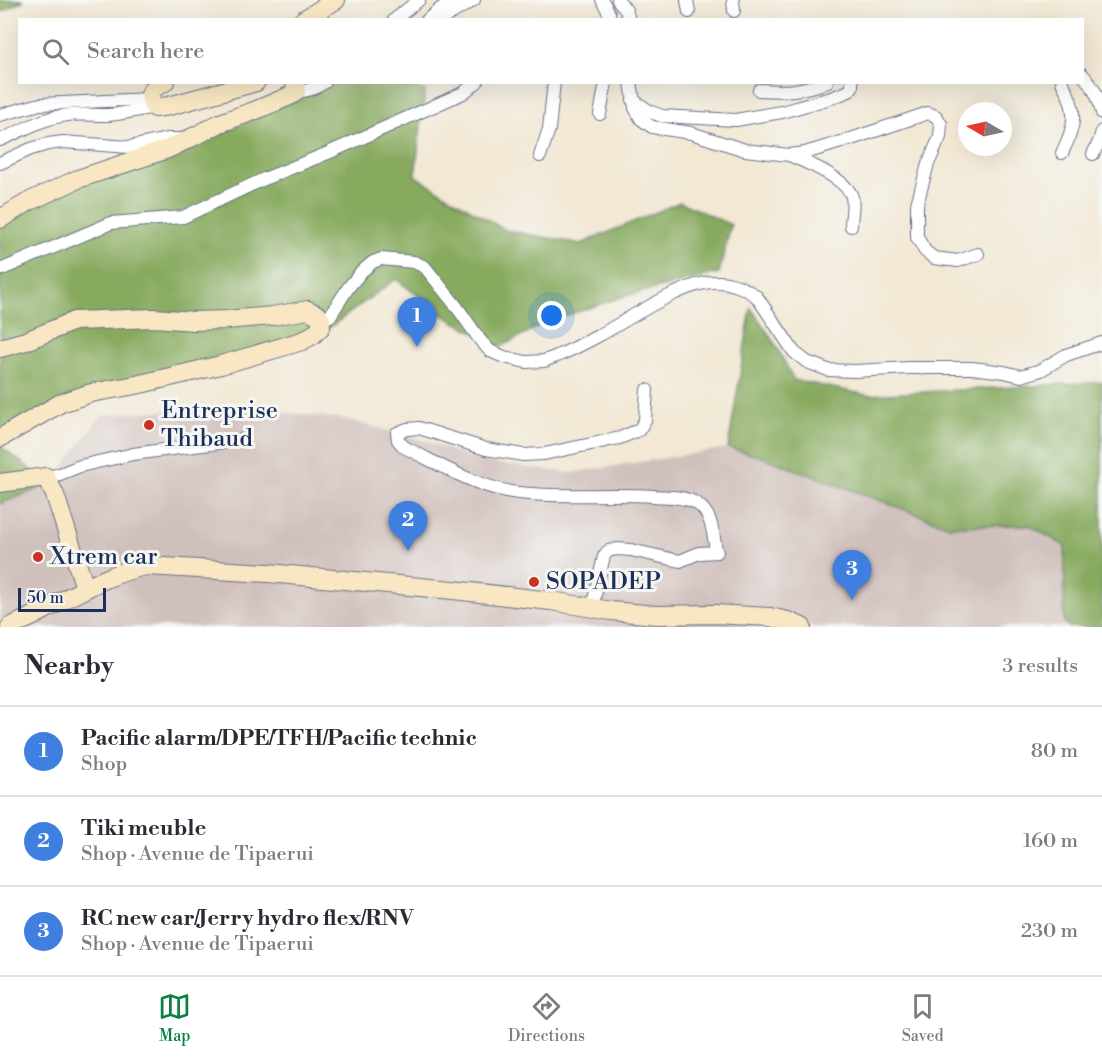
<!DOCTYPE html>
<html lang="en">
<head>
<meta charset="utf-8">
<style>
  :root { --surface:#fff; --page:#f7f7f7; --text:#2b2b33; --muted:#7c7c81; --line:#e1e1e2; --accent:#0b8043 }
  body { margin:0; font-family:"Libre Bodoni",serif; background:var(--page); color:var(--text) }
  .compass { position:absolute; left:958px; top:102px; width:54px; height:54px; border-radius:50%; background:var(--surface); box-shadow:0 6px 24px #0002; rotate:279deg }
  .scale { position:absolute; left:18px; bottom:15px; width:88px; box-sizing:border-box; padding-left:6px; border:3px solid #1b2f5e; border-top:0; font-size:16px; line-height:21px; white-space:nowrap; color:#1b2f5e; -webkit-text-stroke:4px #f6f6f2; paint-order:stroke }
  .you { position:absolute; left:552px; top:316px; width:21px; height:21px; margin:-15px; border:4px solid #fff; border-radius:50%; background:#1a73e8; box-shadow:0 0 0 9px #1a73e833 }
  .badge { display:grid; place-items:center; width:39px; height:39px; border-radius:50%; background:var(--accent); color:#fff; font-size:20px; font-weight:700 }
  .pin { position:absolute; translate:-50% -50px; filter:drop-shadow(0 2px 3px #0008) }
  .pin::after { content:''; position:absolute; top:32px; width:21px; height:18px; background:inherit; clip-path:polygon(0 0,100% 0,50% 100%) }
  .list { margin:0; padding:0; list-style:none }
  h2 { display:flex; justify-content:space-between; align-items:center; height:78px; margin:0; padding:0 24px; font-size:26px }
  h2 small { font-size:20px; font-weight:400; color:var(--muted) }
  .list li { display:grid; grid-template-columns:39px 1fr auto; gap:18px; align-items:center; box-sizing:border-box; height:90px; padding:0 24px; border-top:2px solid var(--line) }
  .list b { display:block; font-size:22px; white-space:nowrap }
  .list p { margin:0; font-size:20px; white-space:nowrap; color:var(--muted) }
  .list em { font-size:20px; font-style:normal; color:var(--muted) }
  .icon { flex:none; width:33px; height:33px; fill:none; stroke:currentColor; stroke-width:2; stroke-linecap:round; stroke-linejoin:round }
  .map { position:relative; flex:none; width:1102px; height:627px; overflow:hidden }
  .search { position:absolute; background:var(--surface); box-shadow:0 6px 24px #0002; left:18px; right:18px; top:18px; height:66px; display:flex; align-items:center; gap:15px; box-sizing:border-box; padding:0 21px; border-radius:0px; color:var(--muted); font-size:22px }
  .sheet { height:348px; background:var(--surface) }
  nav { display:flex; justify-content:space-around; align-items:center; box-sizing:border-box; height:84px; border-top:2px solid var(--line); background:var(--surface); font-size:16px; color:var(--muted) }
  nav a { display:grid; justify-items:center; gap:3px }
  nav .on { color:var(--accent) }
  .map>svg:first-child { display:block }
</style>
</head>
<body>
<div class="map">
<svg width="1102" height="627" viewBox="0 0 1102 627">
  <rect width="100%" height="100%" fill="#f6f6f2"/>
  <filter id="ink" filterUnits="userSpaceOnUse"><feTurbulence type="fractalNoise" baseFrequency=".0167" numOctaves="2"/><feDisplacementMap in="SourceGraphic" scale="12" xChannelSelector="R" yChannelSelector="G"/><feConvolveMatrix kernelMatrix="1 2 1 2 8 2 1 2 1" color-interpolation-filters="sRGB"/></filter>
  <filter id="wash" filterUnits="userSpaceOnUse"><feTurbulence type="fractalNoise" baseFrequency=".008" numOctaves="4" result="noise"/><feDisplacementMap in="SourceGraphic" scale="24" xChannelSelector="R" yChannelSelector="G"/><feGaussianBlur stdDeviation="1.35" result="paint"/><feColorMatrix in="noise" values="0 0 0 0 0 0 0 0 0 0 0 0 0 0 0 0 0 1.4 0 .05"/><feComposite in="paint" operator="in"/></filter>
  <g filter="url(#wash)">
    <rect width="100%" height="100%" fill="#f2e8d4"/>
    <path fill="#d0c0bc" d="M228 406 346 419 426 441 479 461 570 473 728 448 762 457 949 526 1029 525 1065 546 1064 620 1069 627H0V504L50 484 102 415Z"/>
    <g fill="#87aa5f" stroke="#516c5e" stroke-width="1.5">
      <path d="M0 0H24L0 13Z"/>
      <path d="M393 82 395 85 425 90 415 176 505 230 581 244 680 202 731 225 719 273 622 297 544 323 501 347 446 317 396 279 307 344 94 396 0 435V210L214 137 331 83Z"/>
      <path d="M751 308 774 342 794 380 867 395 1102 382V627H1069L1064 621 1065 546 1029 525 949 526 762 457 728 448Z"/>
      <path d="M0 446 50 484 0 504Z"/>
    </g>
  </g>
  <g filter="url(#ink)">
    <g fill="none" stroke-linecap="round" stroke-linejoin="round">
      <g stroke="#667087" stroke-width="14">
        <g id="street">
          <path d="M602 0 609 13 610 20"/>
          <path d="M618 0 626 10 629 20"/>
          <path d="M687 0 689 12"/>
          <path d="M733 0 734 11"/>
          <path d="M394 20 419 0"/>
          <path d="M427 20 440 9 454 0"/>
          <path d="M440 20 474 0"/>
          <path d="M1082 74C1094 88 1098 95 1102 113"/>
          <path d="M631 82 635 108 641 119 652 127 691 133 745 150 789 155 805 153 851 139 928 113 936 116 941 124 940 137 928 164 917 204V237L925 251 934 258 958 261 978 254"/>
          <path d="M1062 82C1078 110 1076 125 1062 153"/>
          <path d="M759 90C787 92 800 91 827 82"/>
          <path d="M296 91C308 92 315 88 325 82"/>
          <path d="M633 100 651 112 662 116 736 120 758 116 782 112 831 98 849 91 852 87V82"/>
          <path d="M600 114 606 82"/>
          <path d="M0 115 40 104 150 99"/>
          <path d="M0 140C20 132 40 119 61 116 77 113 92 115 108 115 124 114 139 110 154 107"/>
          <path d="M1093 154 1099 142 1102 131"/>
          <path d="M789 155C806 162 847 179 852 197 854 205 851 217 851 226"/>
          <path d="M540 156 549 129 554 82"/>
          <path d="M0 163 31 149 48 144 63 142 129 147 167 139H180L182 141"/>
          <path d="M0 270 111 223 183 217 264 179 328 153 463 93 477 82"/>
          <path d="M321 320 330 316 348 288 361 272 373 262 381 259 414 262 425 267 457 307 480 340 490 351 504 357 526 362 544 361 557 356C571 350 585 343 598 336 628 320 681 283 714 282 729 281 746 288 757 297L794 352 807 362 828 370 855 371 909 368H972L1004 372 1021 376 1041 370 1066 355 1102 343"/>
          <path d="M46 477 60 474 80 466 133 454 241 440"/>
          <path d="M592 608 604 556 608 551 617 549 631 550 680 561 699 553 717 552 716 550C713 533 712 511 694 502 682 496 666 497 653 496 609 493 564 498 519 493 479 489 441 465 404 447L398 440 397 433 407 429 419 428 486 449 523 455 544 454 620 438 639 430 645 420 647 390"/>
        </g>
      </g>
      <g stroke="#667087" stroke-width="20">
        <g id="secondary">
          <path d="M303 20 336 0"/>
          <path d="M165 82 154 88 150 94 152 105 155 108 169 106 256 82"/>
          <path d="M0 219 30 201 78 179 168 149 199 134 220 123 254 111 292 95 296 91 295 82"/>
          <path d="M0 348 26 341 74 321 154 318 194 321 226 320 272 316 308 310 318 315 321 320V327L313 335 302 341 221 365 136 385 91 393 61 403 0 438"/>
          <path d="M0 483 46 477 55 495 85 588"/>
          <path d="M10 627C23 621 36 615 48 608 80 592 111 572 147 566L268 573 453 590 551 601 611 611 657 615 714 614 770 617 788 621 802 627"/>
        </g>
      </g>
      <use href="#street" stroke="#fff" stroke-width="12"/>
      <use href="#secondary" stroke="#f9e7c3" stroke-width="18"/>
    </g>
  </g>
  <g fill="#c8321e" stroke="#f6f6f2" stroke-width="2">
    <circle cx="149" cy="425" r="6"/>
    <circle cx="38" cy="557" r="6"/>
    <circle cx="534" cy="582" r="6"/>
  </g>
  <g text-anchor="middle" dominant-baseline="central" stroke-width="6" stroke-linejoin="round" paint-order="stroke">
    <g font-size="24" fill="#1b2f5e" stroke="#f6f6f2" text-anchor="start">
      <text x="161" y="411">Entreprise<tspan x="161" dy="28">Thibaud</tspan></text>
      <text x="50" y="557">Xtrem car</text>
      <text x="546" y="582">SOPADEP</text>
    </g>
  </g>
</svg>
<svg class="compass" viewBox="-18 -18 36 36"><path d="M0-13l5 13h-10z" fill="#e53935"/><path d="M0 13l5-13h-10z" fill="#7c7c81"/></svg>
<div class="scale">50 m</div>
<div class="you"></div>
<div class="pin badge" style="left:417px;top:347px;background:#3f7fe0">1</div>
<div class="pin badge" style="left:408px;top:551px;background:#3f7fe0">2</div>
<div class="pin badge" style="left:852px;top:600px;background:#3f7fe0">3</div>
<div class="search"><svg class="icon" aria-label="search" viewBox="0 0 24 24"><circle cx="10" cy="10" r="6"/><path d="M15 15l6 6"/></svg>Search here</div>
</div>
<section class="sheet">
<h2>Nearby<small>3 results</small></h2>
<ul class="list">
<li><span class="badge" style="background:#3f7fe0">1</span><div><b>Pacific alarm/DPE/TFH/Pacific technic</b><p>Shop</p></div><em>80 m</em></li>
<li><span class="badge" style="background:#3f7fe0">2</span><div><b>Tiki meuble</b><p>Shop · Avenue de Tipaerui</p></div><em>160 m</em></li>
<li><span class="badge" style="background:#3f7fe0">3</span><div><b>RC new car/Jerry hydro flex/RNV</b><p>Shop · Avenue de Tipaerui</p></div><em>230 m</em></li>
</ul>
</section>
<nav>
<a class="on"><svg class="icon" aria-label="map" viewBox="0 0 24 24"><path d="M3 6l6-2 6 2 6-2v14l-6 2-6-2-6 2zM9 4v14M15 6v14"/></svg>Map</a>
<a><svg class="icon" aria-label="directions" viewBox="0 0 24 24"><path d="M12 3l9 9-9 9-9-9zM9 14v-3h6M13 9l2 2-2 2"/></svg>Directions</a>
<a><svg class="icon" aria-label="saved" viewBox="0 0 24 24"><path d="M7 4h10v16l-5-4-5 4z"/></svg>Saved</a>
</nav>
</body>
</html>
